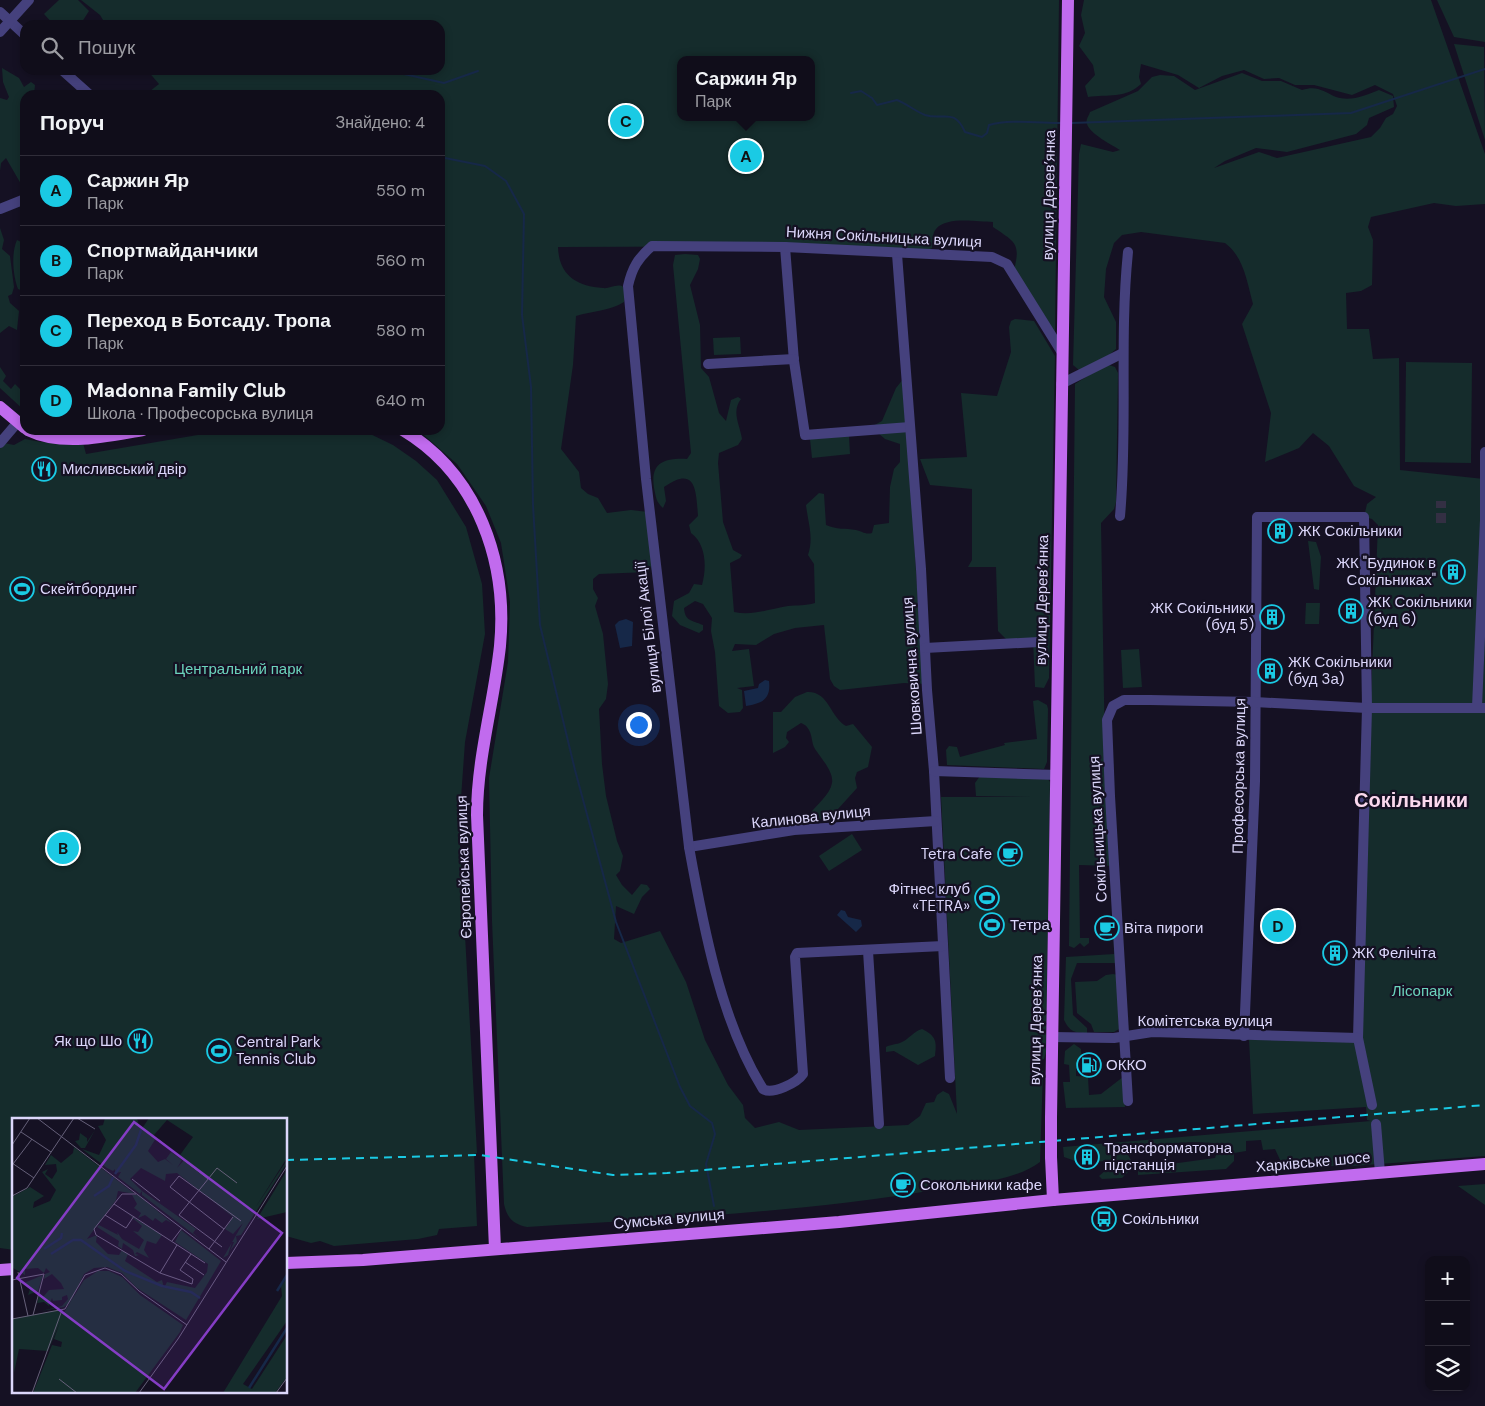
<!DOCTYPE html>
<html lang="uk">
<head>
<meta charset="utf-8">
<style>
  :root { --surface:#100d1a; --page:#191623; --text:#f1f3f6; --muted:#9c9ca2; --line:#302d39; --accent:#1acae4 }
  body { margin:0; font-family:"DM Sans",sans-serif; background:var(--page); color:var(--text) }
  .controls { position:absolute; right:15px; bottom:15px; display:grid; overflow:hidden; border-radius:10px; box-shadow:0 2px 8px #0003 }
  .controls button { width:45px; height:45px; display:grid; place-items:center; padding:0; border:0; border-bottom:1px solid var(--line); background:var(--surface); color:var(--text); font:25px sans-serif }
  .you { position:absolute; left:638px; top:724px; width:18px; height:18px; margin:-12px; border:4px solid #fff; border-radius:50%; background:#1a73e8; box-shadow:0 0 0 8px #1a73e833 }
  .badge { display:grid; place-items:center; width:32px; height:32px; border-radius:50%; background:var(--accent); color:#111; font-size:16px; font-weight:700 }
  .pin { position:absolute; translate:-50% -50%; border:2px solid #fff; box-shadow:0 1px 5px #0006 }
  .popup { position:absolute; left:677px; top:56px; width:138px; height:65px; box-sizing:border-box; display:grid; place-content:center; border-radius:10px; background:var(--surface); filter:drop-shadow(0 1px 4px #0005); font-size:16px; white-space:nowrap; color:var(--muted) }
  .popup b { font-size:19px; color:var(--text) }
  .popup::after { content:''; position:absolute; left:50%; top:100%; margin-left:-10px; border:10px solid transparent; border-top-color:var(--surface) }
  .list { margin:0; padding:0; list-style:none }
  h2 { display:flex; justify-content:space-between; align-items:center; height:65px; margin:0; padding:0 20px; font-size:21px }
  h2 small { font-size:16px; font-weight:400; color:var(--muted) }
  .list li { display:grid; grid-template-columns:32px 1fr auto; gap:15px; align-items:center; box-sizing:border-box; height:70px; padding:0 20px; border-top:1px solid var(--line) }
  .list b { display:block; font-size:19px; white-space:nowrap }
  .list p { margin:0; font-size:16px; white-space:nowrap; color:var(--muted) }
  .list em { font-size:16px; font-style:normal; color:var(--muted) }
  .icon { flex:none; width:28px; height:28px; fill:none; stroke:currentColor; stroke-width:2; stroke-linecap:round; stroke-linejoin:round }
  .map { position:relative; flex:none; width:1485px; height:1406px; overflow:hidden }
  .search { position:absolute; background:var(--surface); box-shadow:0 2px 8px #0003; left:20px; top:20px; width:425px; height:55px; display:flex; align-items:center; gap:12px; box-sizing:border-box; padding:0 18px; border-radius:15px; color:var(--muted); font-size:19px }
  .panel { position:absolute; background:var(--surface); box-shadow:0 2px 8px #0003; left:20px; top:90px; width:425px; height:345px; border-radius:15px }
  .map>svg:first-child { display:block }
</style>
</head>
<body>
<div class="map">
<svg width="1485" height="1406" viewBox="0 0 1485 1406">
  <rect width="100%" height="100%" fill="#151123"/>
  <g fill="#152c2c" fill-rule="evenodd">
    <path d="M59 0H78L89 11 80 25H54L44 14Z"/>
    <path d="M81 0H1059L1055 336 1014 270C1021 243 1015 242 993 227V222C978 222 947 216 936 229 932 233 933 242 932 248L926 251 813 246 558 247C559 275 576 286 603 288 609 289 615 284 622 286L626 290 624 302C610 311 592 311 576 316L573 365 561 449 579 472 581 488 588 494 598 498 607 513 631 510 648 512 652 569 648 572 599 574 593 579V589L598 598 595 606 603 634 608 684 606 699 599 709 602 764 606 796 617 841 623 856 620 871 616 875 622 885 632 895 641 884 647 885 650 889 642 897 634 914 616 906 614 939 621 943 660 931 686 982 705 1040 728 1085 743 1105 745 1118 755 1128 779 1122 799 1130 908 1125 920 1116 926 1103 934 1102 937 1095 943 1091 949 1094 957 1114 941 797H1032L976 796 975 783 980 776 1048 779 1050 782 1046 1052 1044 1059 1038 1061V1069L1043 1071 1040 1162C1016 1181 966 1185 935 1190 794 1213 669 1218 527 1227 513 1224 507 1218 504 1204L492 921 489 778 508 662 510 602 501 543 486 506 457 464 418 430H440V95H145L159 84 147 70H440V25H106L100 15ZM681 60H811V117H681Z"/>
    <path d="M1084 0H1431L1485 154V204L1456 206 1434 203 1371 217 1368 227 1373 240 1372 285 1361 291 1346 293 1347 329H1369L1373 359 1399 358 1400 470 1484 479 1485 472V1156L1353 1166H1291L1281 1162 1275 1149 1263 1150 1261 1140 1246 1141V1151L1234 1153V1161L1226 1169 1138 1175V1170L1141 1168 1215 1158 1218 1149 1212 1143C1189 1141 1147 1143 1128 1155L1132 1162 1130 1170 1122 1178 1102 1179 1099 1176 1106 1170 1105 1161 1081 1163 1064 1157 1063 1147 1371 1121 1367 1120 1366 1107 1253 1114 1249 1040 1357 1038 1378 525 1372 519 1364 517 1367 504 1376 497 1354 486 1329 446 1313 433 1299 448 1265 462 1271 413 1242 324 1253 304C1247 282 1244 257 1225 243L1141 232 1122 235 1114 243 1106 269 1104 297 1116 322V349L1102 361 1079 370 1073 365 1079 154 1081 144 1113 152 1120 150C1112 145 1090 134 1087 124 1085 120 1089 116 1090 112L1138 91 1152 77 1160 75 1174 76 1195 90 1242 73 1262 81H1281L1302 90C1317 85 1323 91 1336 97 1351 102 1366 95 1379 90L1393 96 1394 107 1369 118 1367 125 1356 134 1287 152 1256 148 1225 161 1214 168 1259 152 1277 158 1371 137 1380 128 1386 118 1393 114 1397 106 1393 94 1375 85 1352 95 1314 85H1295L1279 78 1264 79 1244 70 1222 76 1199 88 1178 75 1141 64 1139 77 1141 84C1125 99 1108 94 1088 97L1085 86 1095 75 1093 65 1079 46 1085 33 1081 15Z"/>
    <path d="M1437 0H1485V42L1454 37Z"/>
    <path d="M1454 44 1484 47 1485 140Z"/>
    <path d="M2 68 19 78 24 87 31 82 35 85 34 95H25V191L6 158 1 163 0 171V98L7 100 9 97 3 82Z"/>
    <path d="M0 228 4 240 2 249 10 256 14 287 12 294 8 296 10 303 19 311 17 330 9 326 0 333Z"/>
    <path d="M17 240 25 244 23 291 18 289C13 276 11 253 17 240Z"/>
    <path d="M685 254 698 255 700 259 698 269 690 285 700 325 701 368 709 377 719 413 726 421 731 400 738 397 741 399C731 412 740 425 742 439L738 445 719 453 718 463 723 522 733 550 742 555 740 558 730 563 734 612C753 616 769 609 788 606 797 605 805 606 815 603L814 564 808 555C814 537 808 523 806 505L819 493 824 494 826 525C837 530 845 528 856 530 862 531 865 535 872 533L874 525 889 523 890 487 894 469 900 462V444L885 439 871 427 882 421 896 388 904 378 923 684 904 683 840 690 834 686 830 679 824 625 795 628 774 634 756 645 735 644 732 651 749 649 754 686 737 688 742 690 743 708 740 712 728 713 719 706 715 652 711 631 712 618 703 604 695 601 684 608C685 621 691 620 703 625V630L699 633 680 625 672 616 674 601 689 593 694 584 702 585C707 567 706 544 691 533L689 525 698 516C696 490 696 465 664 487L666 501 663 508C656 502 656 497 654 488 650 462 665 458 687 459L691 453 673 265 675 255Z"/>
    <path d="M1015 319 1034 321 1055 356 1049 678 1044 688 1035 687 1033 639H1006L998 631 996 567H968L972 560V489L930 485 920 459 967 457 961 393 997 396 1011 352 1009 327 1011 321Z"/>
    <path d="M740 337 741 354 714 355 713 338Z"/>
    <path d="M1406 362 1472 363 1471 463 1405 462Z"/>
    <path d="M1109 365 1115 367 1118 373 1116 502 1114 509 1101 523 1106 813 1116 866 1079 865 1080 938H1089V943L1084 947 1080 943 1074 948 1069 946 1075 384 1103 366Z"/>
    <path d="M0 367 6 376 3 381 11 389 15 384 25 394V411L0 388Z"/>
    <path d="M227 430H362L393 445 416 461 437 480 466 527 482 584 485 634 465 742 459 826 477 1153 474 1154 477 1226 439 1229 437 1235 418 1239 334 1246 320 1241 311 1243 286 1236V1120H14V1250L0 1248V446L4 443 14 445 25 439 41 442 83 443 86 454Z"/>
    <path d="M849 436 850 454 812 458 810 439Z"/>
    <path d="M1308 541 1316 542 1321 557 1319 590 1314 589Z"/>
    <path d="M1306 603H1320L1319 624H1305Z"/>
    <path d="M1139 649 1142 687 1123 688 1121 650Z"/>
    <path d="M807 692C829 691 830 717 846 726L853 724 872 747 868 767 857 772 855 778 857 788 828 820 815 819 809 815C816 805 830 795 832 783 834 772 821 758 815 749 811 743 813 734 807 727 806 725 803 724 801 723L787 732 786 738 789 742 785 747 773 753V712H781L795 697Z"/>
    <path d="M1038 700 1047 705 1048 709 1047 762 1044 769 947 765 946 750 949 746 957 747 960 757 1005 745 1004 743 1037 739 1033 701Z"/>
    <path d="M852 834 862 850 829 871 819 856Z"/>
    <path d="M1112 894 1117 963H1077L1071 979 1073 1015 1087 1028V1033C1075 1033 1070 1032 1064 1020L1066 957 1114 954Z"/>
    <path d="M1113 974 1118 975 1119 1029 1114 1032H1094L1091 1024 1077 1013 1075 982 1097 981 1106 975Z"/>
    <path d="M922 1029C936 1036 937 1041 935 1056L918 1065 894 1051 886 1052V1047C891 1044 896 1045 902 1042 909 1039 914 1031 922 1029Z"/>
    <path d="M1074 1044 1081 1049 1082 1064H1076V1076L1088 1077 1089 1095 1101 1094 1123 1077 1125 1107 1066 1108 1063 1082H1070L1069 1065 1064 1064 1065 1051Z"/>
    <path d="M1485 1184V1205L1458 1186Z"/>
  </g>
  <g fill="#162848">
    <path d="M626 619 633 622 632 646 620 648 615 625 619 621Z"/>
    <path d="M765 680 769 681C771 699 763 703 746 706L744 691 758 688 759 684Z"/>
    <path d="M841 910 845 911 848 917 861 920 862 926 856 932 837 915Z"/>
  </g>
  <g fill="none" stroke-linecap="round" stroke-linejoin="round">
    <g stroke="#162848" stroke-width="2">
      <path d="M386 70 444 83 478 71"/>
      <path d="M851 93 861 91 872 98 877 105 897 100C907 104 915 111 925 115 943 121 954 107 965 132L982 137 987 133 989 125C1008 119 1041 123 1062 123"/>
      <path d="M1072 123 1351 113 1485 69"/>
      <path d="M440 157 485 166 506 181 524 214 522 315 531 387 533 505 540 625 575 770 616 922 680 1087 690 1106 712 1123 715 1134 706 1164 714 1206"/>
    </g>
    <path stroke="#332f43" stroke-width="10" stroke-dasharray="10 5" stroke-linecap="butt" d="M1441 523V501"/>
    <g stroke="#45417d" stroke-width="10">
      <path d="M0 12 25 35"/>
      <path d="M0 32 29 0"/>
      <path d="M62 70 90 95"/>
      <path d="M0 209 25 199"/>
      <path d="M785 247 794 361 805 435 910 427"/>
      <path d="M897 254 921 569 927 690 934 771 950 1078"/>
      <path d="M708 364 794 359"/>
      <path d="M1061 384 1123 353"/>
      <path d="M0 443 17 423"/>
      <path d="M1120 516C1128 428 1119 340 1128 252"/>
      <path d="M925 648 1039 642"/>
      <path d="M1477 707 1485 520V452"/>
      <path d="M934 771 1057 775"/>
      <path d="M689 847 794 830 936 821"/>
      <path d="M943 946 797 953 795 957 803 1074C797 1083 772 1095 763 1089 721 1022 703 925 689 847L646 479 628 286C632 268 638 258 652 246L785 247 992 257 1007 264 1063 354"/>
      <path d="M868 951 879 1124"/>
      <path d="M1244 1036 1255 781 1257 517H1364L1367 708 1358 1038 1372 1105"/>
      <path d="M1052 1037 1114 1038 1152 1032 1358 1038"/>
      <path d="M1128 1101 1110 796 1107 720 1113 706 1124 700H1150L1255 702 1367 708H1485"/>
      <path d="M1376 1124 1380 1173"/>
    </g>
    <g stroke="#c16bee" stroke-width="12">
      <path d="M0 407 25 428"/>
      <path d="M28 430C63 447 107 436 143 430"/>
      <path d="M403 430C478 475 508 562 500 646 494 702 477 758 477 815L495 1249"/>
      <path d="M1051 1118 1068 0"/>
      <path d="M1051 1157 1053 1200"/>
      <path d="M286 1263 363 1260 839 1222 1053 1200 1485 1164"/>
      <path d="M0 1270 14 1269"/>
    </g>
    <path stroke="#1acae4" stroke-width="2" stroke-dasharray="8 6" stroke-linecap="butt" d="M286 1160 480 1155 613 1175 667 1173 1485 1105"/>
    <path stroke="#c16bee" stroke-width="12" d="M1051 1157V1118"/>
  </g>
  <defs>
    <g id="restaurant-ring" transform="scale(1.25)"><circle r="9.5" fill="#151123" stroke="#1acae4" stroke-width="1.5"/><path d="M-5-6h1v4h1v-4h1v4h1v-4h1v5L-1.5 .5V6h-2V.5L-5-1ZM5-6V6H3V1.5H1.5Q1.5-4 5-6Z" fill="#1acae4"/></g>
    <g id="building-ring" transform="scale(1.25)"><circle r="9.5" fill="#151123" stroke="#1acae4" stroke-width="1.5"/><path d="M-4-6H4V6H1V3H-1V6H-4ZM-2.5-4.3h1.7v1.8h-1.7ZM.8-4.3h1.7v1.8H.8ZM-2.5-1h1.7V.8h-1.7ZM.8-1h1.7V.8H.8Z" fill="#1acae4"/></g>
    <g id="stadium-ring" transform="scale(1.25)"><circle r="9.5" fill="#151123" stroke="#1acae4" stroke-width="1.5"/><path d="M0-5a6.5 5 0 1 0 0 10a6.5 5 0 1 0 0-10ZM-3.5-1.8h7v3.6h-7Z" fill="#1acae4"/></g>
    <g id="cafe-ring" transform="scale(1.25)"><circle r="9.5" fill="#151123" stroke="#1acae4" stroke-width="1.5"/><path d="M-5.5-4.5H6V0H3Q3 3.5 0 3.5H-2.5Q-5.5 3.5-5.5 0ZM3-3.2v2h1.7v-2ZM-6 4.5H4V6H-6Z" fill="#1acae4"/></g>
    <g id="fuel-ring" transform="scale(1.25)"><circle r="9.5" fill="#151123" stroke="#1acae4" stroke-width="1.5"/><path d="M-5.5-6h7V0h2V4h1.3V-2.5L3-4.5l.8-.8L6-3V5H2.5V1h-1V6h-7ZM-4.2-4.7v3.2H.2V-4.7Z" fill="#1acae4"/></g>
    <g id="bus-ring" transform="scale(1.25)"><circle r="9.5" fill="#151123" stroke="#1acae4" stroke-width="1.5"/><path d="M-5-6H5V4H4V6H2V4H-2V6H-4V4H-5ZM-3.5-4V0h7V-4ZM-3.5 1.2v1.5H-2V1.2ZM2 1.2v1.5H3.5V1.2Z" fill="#1acae4"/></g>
  </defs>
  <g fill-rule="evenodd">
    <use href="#restaurant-ring" x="44" y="469"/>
    <use href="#building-ring" x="1280" y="531"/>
    <use href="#building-ring" x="1453" y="572"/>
    <use href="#stadium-ring" x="22" y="589"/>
    <use href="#building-ring" x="1351" y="611"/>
    <use href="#building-ring" x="1272" y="617"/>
    <use href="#building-ring" x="1270" y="671"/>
    <use href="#cafe-ring" x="1010" y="854"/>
    <use href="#stadium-ring" x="987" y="898"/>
    <use href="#stadium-ring" x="992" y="925"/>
    <use href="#cafe-ring" x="1107" y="928"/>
    <use href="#building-ring" x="1335" y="953"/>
    <use href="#restaurant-ring" x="140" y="1041"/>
    <use href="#stadium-ring" x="219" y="1051"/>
    <use href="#fuel-ring" x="1089" y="1065"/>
    <use href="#building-ring" x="1087" y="1157"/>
    <use href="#cafe-ring" x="903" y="1185"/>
    <use href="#bus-ring" x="1104" y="1219"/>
  </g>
  <g text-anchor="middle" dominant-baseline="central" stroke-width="4.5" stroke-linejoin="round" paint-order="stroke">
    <g font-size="15" fill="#dcd7fb" stroke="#151123">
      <text transform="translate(1049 195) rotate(-89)">вулиця Дерев’янка</text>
      <text transform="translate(884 237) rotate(3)">Нижня Сокільницька вулиця</text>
      <text transform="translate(1042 600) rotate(-89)">вулиця Дерев’янка</text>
      <text transform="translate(648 627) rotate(-97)">вулиця Білої Акації</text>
      <text transform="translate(912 666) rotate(-94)">Шовковична вулиця</text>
      <text transform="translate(1239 776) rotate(-89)">Професорська вулиця</text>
      <text transform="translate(811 817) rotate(-6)">Калинова вулиця</text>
      <text transform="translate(1098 829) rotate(-93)">Сокільницька вулиця</text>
      <text transform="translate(464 867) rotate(-92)">Європейська вулиця</text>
      <text transform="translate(1036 1020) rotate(-89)">вулиця Дерев’янка</text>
      <text x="1205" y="1021">Комітетська вулиця</text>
      <text transform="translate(1313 1162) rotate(-5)">Харківське шосе</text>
      <text transform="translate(669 1219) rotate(-5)">Сумська вулиця</text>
    </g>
    <g font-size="15" fill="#dcd7fb" stroke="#151123" text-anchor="start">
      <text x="62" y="469">Мисливський двір</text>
      <text x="1298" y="531">ЖК Сокільники</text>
      <text x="1436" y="563" text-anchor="end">ЖК "Будинок в<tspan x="1436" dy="17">Сокільниках"</tspan></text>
      <text x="40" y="589">Скейтбординг</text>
      <text x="1368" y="602">ЖК Сокільники<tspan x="1368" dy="17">(буд 6)</tspan></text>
      <text x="1254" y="608" text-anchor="end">ЖК Сокільники<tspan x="1254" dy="17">(буд 5)</tspan></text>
      <text x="1288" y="662">ЖК Сокільники<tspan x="1288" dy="17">(буд 3а)</tspan></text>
      <text x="992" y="854" text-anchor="end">Tetra Cafe</text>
      <text x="970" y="889" text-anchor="end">Фітнес клуб<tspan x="970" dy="17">«TETRA»</tspan></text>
      <text x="1010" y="925">Тетра</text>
      <text x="1124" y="928">Віта пироги</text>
      <text x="1352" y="953">ЖК Фелічіта</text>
      <text x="122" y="1041" text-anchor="end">Як що Шо</text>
      <text x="236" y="1042">Central Park<tspan x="236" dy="17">Tennis Club</tspan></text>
      <text x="1106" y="1065">ОККО</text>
      <text x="1104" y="1148">Трансформаторна<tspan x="1104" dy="17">підстанція</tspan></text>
      <text x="920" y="1185">Сокольники кафе</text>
      <text x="1122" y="1219">Сокільники</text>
    </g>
    <g font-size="15" fill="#6bd3bc" stroke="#151123">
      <text x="238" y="669">Центральний парк</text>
      <text x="1422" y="991">Лісопарк</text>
    </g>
    <g font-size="20" font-weight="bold" fill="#fbd9ee" stroke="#151123">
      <text x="1411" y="800">Сокільники</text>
    </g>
  </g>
  <g transform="translate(12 1118)">
    <rect width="275" height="275" fill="#151123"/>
    <path d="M93 0H125L127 8 131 9 137 0H275V40L243 90 275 42V45L229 117 224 118 225 124 218 133 222 124H220L216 137 211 140 231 105 221 116 213 111 221 99 165 55 154 56 153 63 129 50 118 61 130 73 184 111 181 115 189 122 130 77V73L128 76 106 59 109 54 103 55V51L101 53 95 50 70 31 87 37 94 22 86 8 91 7ZM155 2 181 19 168 37 172 42 165 50 170 42 159 34 154 41 161 47 153 41 146 44 136 33 144 20 142 17ZM83 12 73 30H69L63 23 67 22 68 15 75 20V24ZM62 29 123 76 106 73 104 82 75 121 85 117 84 124 96 136 107 137 110 132 116 136 113 143 145 164 150 162 152 170 155 164 183 170 195 154 196 146 163 124 169 112 209 143 174 202 125 170 110 155 95 149 82 150 72 156 59 183 52 189 29 193 50 188 56 181 55 177 50 179V182L41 183 40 180 37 188 32 184 25 185 28 175 31 179 37 172 52 171 49 165 40 156 32 161 33 156 38 154 34 150 32 155 26 150 13 151V157L1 150 0 79 18 69 32 78 22 84 21 90 38 83 44 72 30 54 36 51 33 56 40 61 45 53 44 46 33 47 39 37 49 45 61 35ZM275 52V94L245 101ZM120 77H126L160 105 154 102 150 105 143 100 141 103 133 97 126 100 129 95 122 90 125 86ZM116 96 150 117 144 126 135 123 132 132 137 140 125 134 123 136 127 137 123 138 121 132 111 125 110 131 106 128 107 123 85 109 87 107 106 117 105 114 110 121 127 131 132 122 121 113 126 114 130 108ZM86 153H97L110 159 128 177 171 207 168 214 123 275H21L40 227 49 229 50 224 42 221 48 204 36 233 7 231 2 255 0 201 46 192 51 196 72 162ZM31 157 26 173 16 177 18 171 12 165ZM275 160V203L231 266 240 271 275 217V259L263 275H211L270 178 269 168Z" fill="#152c2c" fill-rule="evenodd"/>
    <path fill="none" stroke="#162848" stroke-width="2.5" d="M103 56 124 27 130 9M82 78 97 68 101 59M32 131 49 120 50 115M39 136 61 122H69L113 153 150 168 179 174 188 180M265 173 275 157M237 270 275 210"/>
    <path fill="none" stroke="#656079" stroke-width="1" d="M25 0 214 144M65 0 83 11M9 14 39 34M147 22 196 61M0 27 18 0M0 45 22 60M1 46 20 21M120 61 148 83M124 76H110L82 111 84 117 148 155 180 166 181 161 168 152 179 136M0 78 15 70 62 0M102 86 193 145M93 97 114 110 122 98M212 111 158 69 167 58 229 103M160 123 170 110M210 129 167 97 205 50 225 65M197 131 221 99M173 144 192 157M6 154 16 198M148 155 165 127M0 162 32 156M21 197 32 156M0 201 53 191 73 157 93 150 109 156 127 173 175 207M47 261 65 275M20 275 50 192M127 275 166 221 275 48M264 275 275 260"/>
    <path fill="#853dc5" fill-opacity="0.15" stroke="#853dc5" stroke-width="2.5" d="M122 4 270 115 152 271 5 160Z"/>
    <rect width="275" height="275" fill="none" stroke="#dcd7fb" stroke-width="2.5"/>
  </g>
</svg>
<div class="controls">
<button>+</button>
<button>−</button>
<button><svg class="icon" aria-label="layers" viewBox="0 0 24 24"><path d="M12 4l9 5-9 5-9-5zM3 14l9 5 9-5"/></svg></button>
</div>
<div class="you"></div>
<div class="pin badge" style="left:746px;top:156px">A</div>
<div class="popup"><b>Саржин Яр</b>Парк</div>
<div class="pin badge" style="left:63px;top:848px">B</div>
<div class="pin badge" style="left:626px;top:121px">C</div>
<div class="pin badge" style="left:1278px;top:926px">D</div>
<div class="search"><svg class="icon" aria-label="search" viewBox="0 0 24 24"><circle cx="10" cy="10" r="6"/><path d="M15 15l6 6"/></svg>Пошук</div>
<section class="panel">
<h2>Поруч<small>Знайдено: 4</small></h2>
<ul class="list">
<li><span class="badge">A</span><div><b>Саржин Яр</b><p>Парк</p></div><em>550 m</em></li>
<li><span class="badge">B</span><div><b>Спортмайданчики</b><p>Парк</p></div><em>560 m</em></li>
<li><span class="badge">C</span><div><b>Переход в Ботсаду. Тропа</b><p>Парк</p></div><em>580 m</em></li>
<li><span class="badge">D</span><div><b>Madonna Family Club</b><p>Школа · Професорська вулиця</p></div><em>640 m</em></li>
</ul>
</section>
</div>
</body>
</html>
